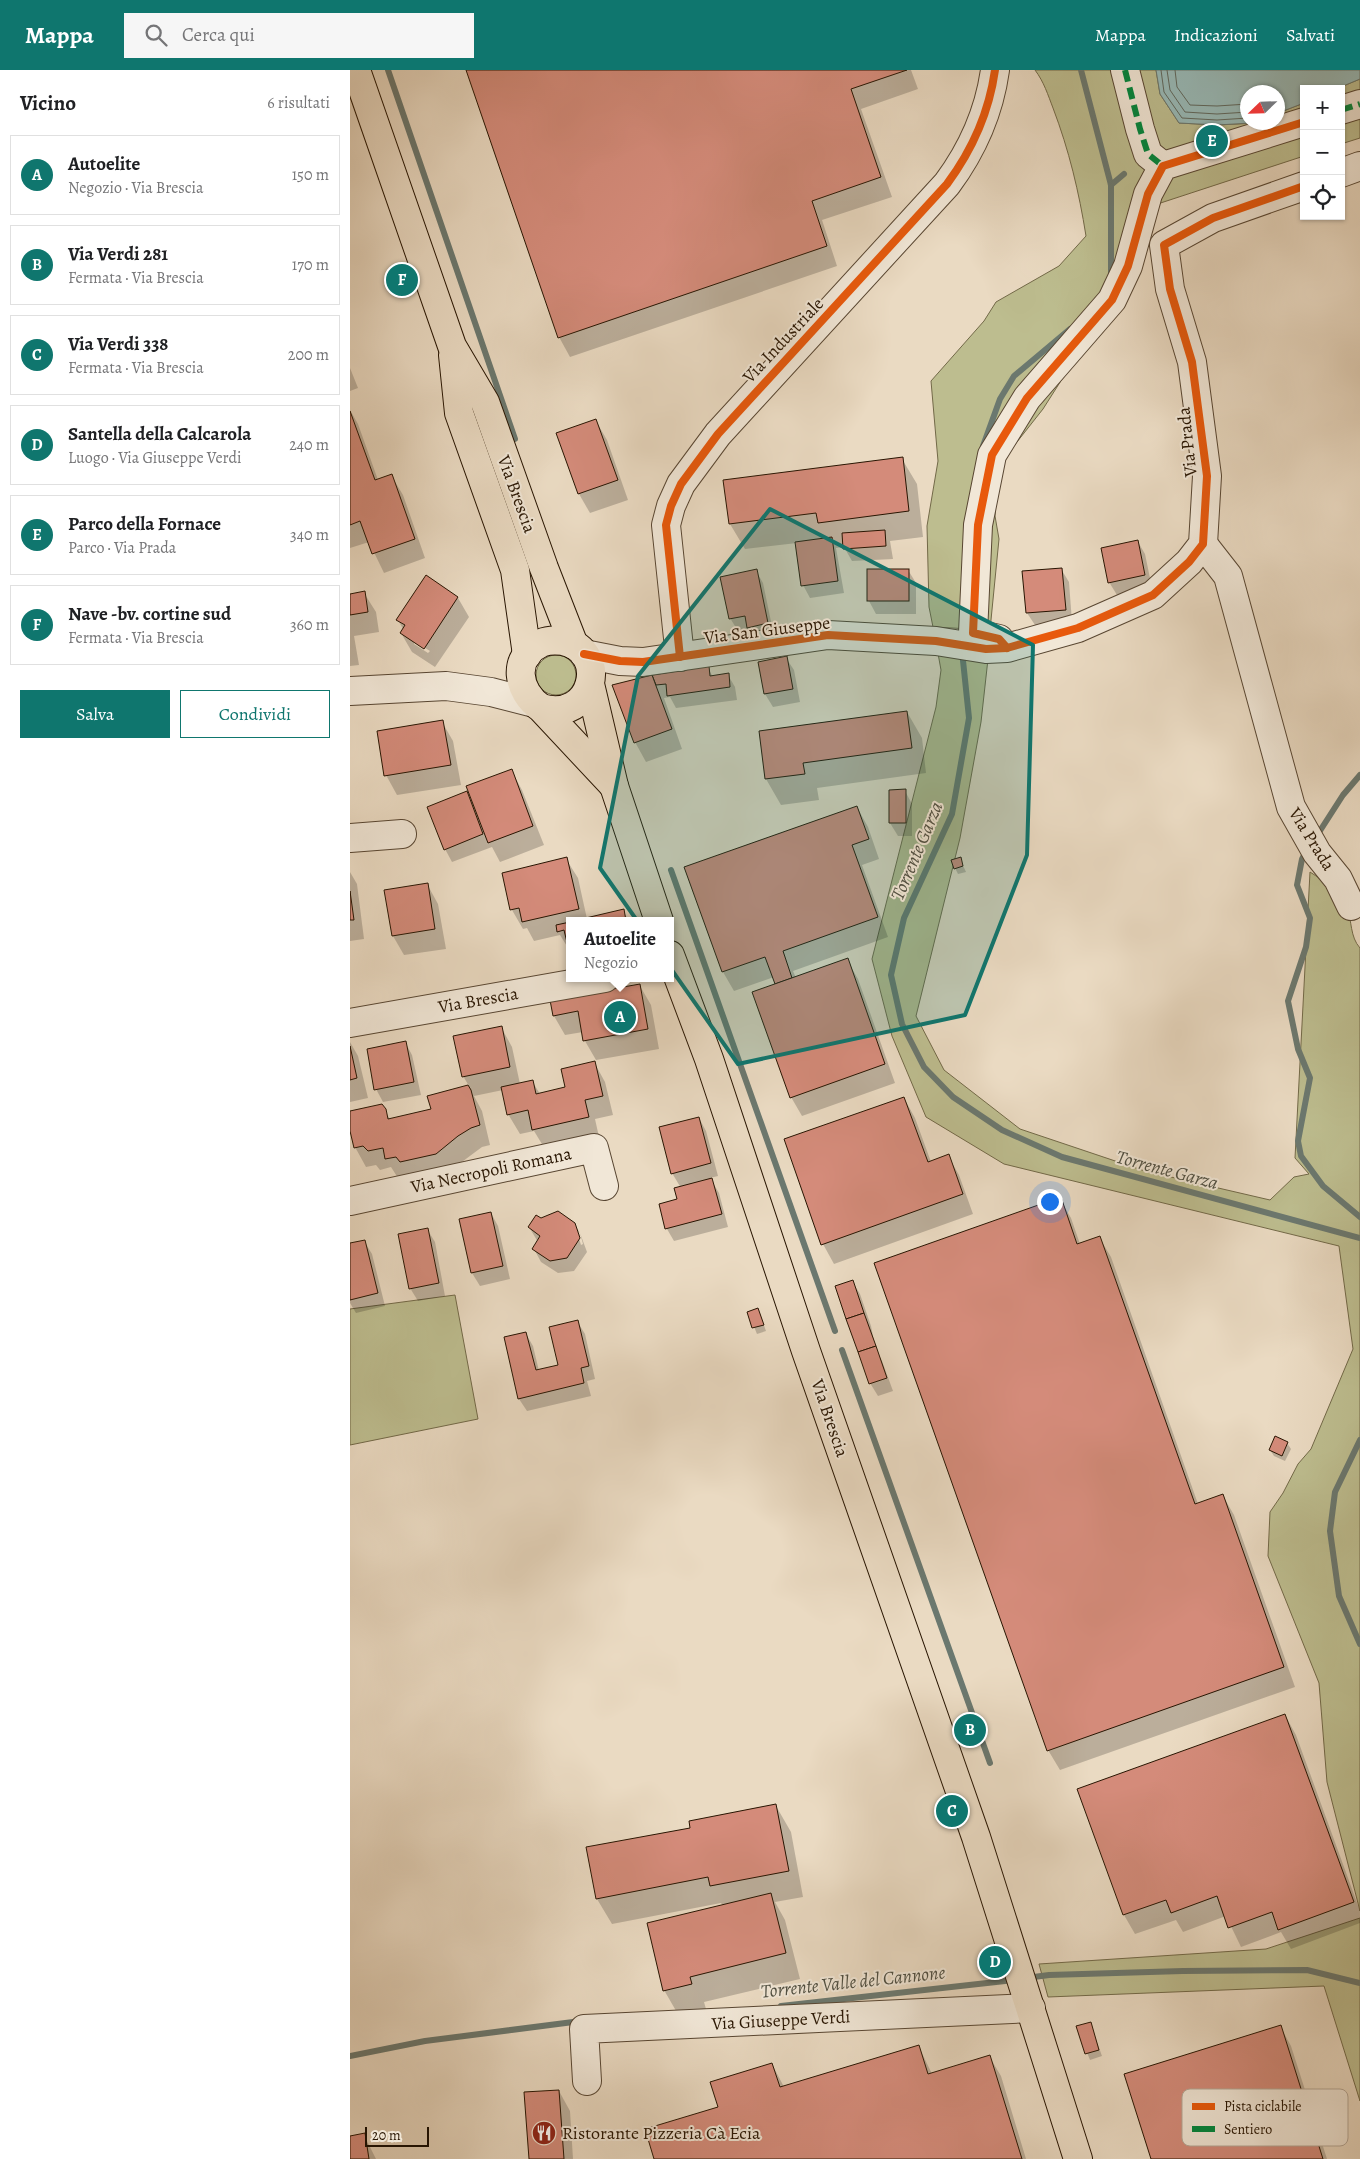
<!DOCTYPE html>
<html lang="it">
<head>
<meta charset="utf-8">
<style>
  :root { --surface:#fff; --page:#f6f6f6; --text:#202124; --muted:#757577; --line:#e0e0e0; --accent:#0f766e }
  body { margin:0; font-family:Alegreya,serif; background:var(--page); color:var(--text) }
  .controls { position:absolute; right:15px; top:15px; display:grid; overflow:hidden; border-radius:0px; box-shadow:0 1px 4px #0004 }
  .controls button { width:45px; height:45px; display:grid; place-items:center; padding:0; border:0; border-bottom:1px solid var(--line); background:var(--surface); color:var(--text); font:25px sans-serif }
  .compass { position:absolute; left:890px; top:15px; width:45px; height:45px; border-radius:50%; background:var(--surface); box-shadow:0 1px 4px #0004; rotate:247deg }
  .scale { position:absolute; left:15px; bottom:12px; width:64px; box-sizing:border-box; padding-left:5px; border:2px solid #281502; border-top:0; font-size:14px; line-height:18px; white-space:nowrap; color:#281502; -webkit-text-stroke:4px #f1e7d7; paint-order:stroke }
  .you { position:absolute; left:699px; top:1131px; width:18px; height:18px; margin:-12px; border:4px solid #fff; border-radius:50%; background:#1a73e8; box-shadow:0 0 0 8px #1a73e833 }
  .badge { display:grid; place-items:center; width:32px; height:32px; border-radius:50%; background:var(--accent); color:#fff; font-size:16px; font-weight:700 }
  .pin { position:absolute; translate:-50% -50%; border:2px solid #fff; box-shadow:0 1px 5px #0006 }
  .popup { position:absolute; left:216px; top:847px; width:108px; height:65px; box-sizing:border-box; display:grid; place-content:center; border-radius:0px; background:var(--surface); filter:drop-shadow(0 1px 4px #0005); font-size:16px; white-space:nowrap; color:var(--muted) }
  .popup b { font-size:19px; color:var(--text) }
  .popup::after { content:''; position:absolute; left:50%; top:100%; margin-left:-10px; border:10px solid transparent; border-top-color:var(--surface) }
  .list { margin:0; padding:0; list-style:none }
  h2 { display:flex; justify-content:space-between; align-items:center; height:65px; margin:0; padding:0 20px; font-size:21px }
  h2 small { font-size:16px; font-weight:400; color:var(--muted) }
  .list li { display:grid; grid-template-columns:32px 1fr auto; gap:15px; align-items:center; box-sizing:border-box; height:80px; margin:0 10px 10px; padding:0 10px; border:1px solid var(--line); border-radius:0px }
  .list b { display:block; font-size:19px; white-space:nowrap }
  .list p { margin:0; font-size:16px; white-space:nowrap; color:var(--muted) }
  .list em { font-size:16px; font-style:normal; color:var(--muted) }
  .actions { display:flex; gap:10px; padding:15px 20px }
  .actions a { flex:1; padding:11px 0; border:1px solid var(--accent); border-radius:0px; text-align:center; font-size:18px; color:var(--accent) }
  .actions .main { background:var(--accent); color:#fff }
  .icon { flex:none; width:28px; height:28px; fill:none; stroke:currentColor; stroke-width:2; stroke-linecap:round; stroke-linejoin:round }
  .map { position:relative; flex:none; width:1010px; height:2089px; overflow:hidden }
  header { display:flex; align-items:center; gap:30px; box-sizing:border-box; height:70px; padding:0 25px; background:var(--accent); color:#fff }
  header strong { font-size:24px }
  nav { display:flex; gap:28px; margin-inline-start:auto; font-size:18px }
  .search { width:350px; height:45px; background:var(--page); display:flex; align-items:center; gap:12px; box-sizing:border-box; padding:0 18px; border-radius:0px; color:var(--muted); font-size:19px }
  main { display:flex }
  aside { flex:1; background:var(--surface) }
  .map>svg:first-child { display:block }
</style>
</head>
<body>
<header>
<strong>Mappa</strong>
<div class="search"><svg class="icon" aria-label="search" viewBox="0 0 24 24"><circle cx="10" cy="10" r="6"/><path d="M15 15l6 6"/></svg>Cerca qui</div>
<nav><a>Mappa</a><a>Indicazioni</a><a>Salvati</a></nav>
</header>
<main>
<aside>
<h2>Vicino<small>6 risultati</small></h2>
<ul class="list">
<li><span class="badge">A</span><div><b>Autoelite</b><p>Negozio · Via Brescia</p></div><em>150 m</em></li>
<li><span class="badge">B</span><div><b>Via Verdi 281</b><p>Fermata · Via Brescia</p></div><em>170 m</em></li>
<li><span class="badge">C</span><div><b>Via Verdi 338</b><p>Fermata · Via Brescia</p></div><em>200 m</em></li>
<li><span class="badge">D</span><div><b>Santella della Calcarola</b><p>Luogo · Via Giuseppe Verdi</p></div><em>240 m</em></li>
<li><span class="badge">E</span><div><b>Parco della Fornace</b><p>Parco · Via Prada</p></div><em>340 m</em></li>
<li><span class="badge">F</span><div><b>Nave -bv. cortine sud</b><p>Fermata · Via Brescia</p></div><em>360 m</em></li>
</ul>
<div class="actions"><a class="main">Salva</a><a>Condividi</a></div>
</aside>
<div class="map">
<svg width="1010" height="2089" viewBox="0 0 1010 2089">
  <rect width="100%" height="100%" fill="#eadac2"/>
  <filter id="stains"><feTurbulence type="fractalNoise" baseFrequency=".004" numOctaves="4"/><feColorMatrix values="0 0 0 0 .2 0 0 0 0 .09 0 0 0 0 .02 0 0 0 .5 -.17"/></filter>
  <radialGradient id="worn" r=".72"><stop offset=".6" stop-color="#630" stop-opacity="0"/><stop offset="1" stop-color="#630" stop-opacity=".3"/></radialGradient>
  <g fill="#bdbd8f" stroke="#726948">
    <path d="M685 0H806L810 24 829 53 867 55 928 52V43L954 33V86L780 143 776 218 735 273 693 339 648 396 645 446 649 469 640 560 583 557 579 537 577 456 588 391 581 311 634 251 646 232 709 196 736 166C729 122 719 80 703 38 698 25 694 12 685 0Z"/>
    <path d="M1010 9V68L991 74V19H986Z"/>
    <path d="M587 578 638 589 631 652 610 768 566 946 594 1000 670 1059 795 1101 920 1130 944 1107 959 1104 945 1088 960 802C974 811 990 822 997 837 1002 851 1000 867 1010 878V1841L977 1712 969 1613 918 1486 920 1442 933 1423 948 1394 961 1379 1003 1279 989 1176 654 1094 576 1047 542 966 522 889 586 637 591 600Z"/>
    <circle cx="206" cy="605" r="20"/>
    <path d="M105 1225 128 1349 0 1375V1239Z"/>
    <path d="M1010 1848V2031L974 1916 698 1927 689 1894 916 1879Z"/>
  </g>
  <path fill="#98bab8" stroke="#6b786f" d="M806 0H1010V9L986 19H954V33L928 43V22H898V52L901 53 867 55 829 53 810 24Z"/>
  <g fill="#0003" fill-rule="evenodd">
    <path d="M118 0H561L568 19 511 39 542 127 472 150 487 196 220 287 209 267Z"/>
    <path d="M0 298 8 318 0 321Z"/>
    <path d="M0 340 8 354 28 410 41 405 53 425 75 488 34 503 19 472 0 478Z"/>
    <path d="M246 351 257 370 278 430 240 443 229 424 208 364Z"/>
    <path d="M552 389 567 414 573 467 540 471 543 489 502 491 494 477 486 478 494 523 460 528 453 515 447 473 395 479 380 454Z"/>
    <path d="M788 472 795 484 802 518 767 525 759 512Z"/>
    <path d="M711 499 719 512 722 552 685 555 677 543Z"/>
    <path d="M558 500 566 513V544H526L519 531Z"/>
    <path d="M406 501 413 513 424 566 406 570 399 559 388 561 380 548Z"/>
    <path d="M14 523 26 542 29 562 4 566 9 595 0 596V525Z"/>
    <path d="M108 528 119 547 85 597 62 582 51 563 53 559 48 550ZM64 571 80 581 78 583 64 574Z"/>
    <path d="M436 588 444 600 450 632 423 637 415 624 410 593Z"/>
    <path d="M358 598 363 607 378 605 385 617 387 630 326 638 320 627 314 628 332 679 296 692 285 672 302 606 305 610Z"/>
    <path d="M557 642 572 668 576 703 467 718 469 730 431 735 416 709 410 662Z"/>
    <path d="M92 652 103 671 111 715 47 725 36 705Z"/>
    <path d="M161 700 172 720 194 775 150 792 142 777 102 792 95 779 116 723 124 734Z"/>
    <path d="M555 721 562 734V766H548L540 753Z"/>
    <path d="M507 737 518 757 529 789 512 795 538 867 443 901 446 908 497 890 508 909 545 1013 452 1046 441 1027 427 915 424 907 384 921 373 902 336 798Z"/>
    <path d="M216 789 228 808 237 849 273 841 279 851H220V881L210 865 184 871 177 858 173 859 162 840 153 804Z"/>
    <path d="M610 789 616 802 608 804 605 798Z"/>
    <path d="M0 802 7 814 14 869 0 871Z"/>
    <path d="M77 814 88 834 96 879 54 885 43 866 35 821Z"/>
    <path d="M248 908H281L252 915Z"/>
    <path d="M290 916 301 935 309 979 246 990 235 971 233 962 215 965 204 946Z"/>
    <path d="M151 957 162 977 170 1014 182 1011 190 1024 216 1018 244 992 255 1012 263 1045 245 1049 249 1067 195 1079 184 1061 170 1064 158 1044 153 1020 124 1026 132 1041 140 1075 132 1077 97 1103 48 1108 41 1097 30 1100 26 1095 16 1097 5 1077 0 1055V1043L35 1040 40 1050 82 1040 119 1016 113 1006Z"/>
    <path d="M0 972 8 986 18 1028 0 1032Z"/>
    <path d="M55 972 62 985 71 1025 33 1032 26 1019Z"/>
    <path d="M554 1028 565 1048 581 1092 598 1086 609 1105 623 1144 484 1194 473 1174Z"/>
    <path d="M349 1048 356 1061 368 1106 360 1108 369 1123 378 1157 324 1171 317 1159 329 1130 331 1118 322 1103Z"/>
    <path d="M710 1129 721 1148 730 1174 749 1167 761 1187 848 1434 873 1426 884 1445 945 1617 710 1700 698 1680Z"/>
    <path d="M141 1143 148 1156 160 1209 130 1216 122 1203 111 1150Z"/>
    <path d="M191 1150 224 1154 230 1163 226 1159 231 1175 233 1174 230 1163 237 1182 224 1201 208 1203 191 1192 184 1179 188 1172 179 1157Z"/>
    <path d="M77 1159 85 1172 95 1226 68 1231 60 1218Z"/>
    <path d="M14 1171 22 1184 35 1236 6 1243 0 1233V1175Z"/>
    <path d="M502 1211 510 1224 521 1256 524 1271 521 1272 532 1291 543 1321 528 1326 520 1313Z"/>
    <path d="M408 1239 416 1261 407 1264 398 1242Z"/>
    <path d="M227 1251 235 1264 245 1309 237 1311 241 1326 177 1341 169 1329 176 1264 183 1276 189 1301 210 1296Z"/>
    <path d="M937 1373 941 1379 935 1391 924 1386 920 1380Z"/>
    <path d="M935 1645 946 1665 1010 1841V1853L941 1879 931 1862 891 1877 876 1846 833 1862 826 1850 785 1864 774 1845 729 1720Z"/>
    <path d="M426 1736 441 1762 453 1827 425 1832 435 1850 450 1909 354 1932 356 1939 329 1946 314 1920 373 1836 371 1833 262 1854 247 1829 342 1759Z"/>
    <path d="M646 1888 653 1905 651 1909 641 1908 638 1902Z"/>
    <path d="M740 1953 752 1986 740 1990 727 1957Z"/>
    <path d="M930 1956 941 1976 977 2089H802Z"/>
    <path d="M569 1977 582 2004 639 1986 651 2006 676 2089H305L422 1994 434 2017Z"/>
    <path d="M209 2021 220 2041 223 2089H180Z"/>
    <path d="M14 2065 26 2089H0V2067Z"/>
  </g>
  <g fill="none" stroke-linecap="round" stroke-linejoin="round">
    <g stroke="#60685d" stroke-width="1">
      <path d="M811 0 814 22 832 48 867 50 898 48"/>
      <path d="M817 0 820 20 835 42 867 44 898 42"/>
      <path d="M825 0 827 17 840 35 867 36 898 34"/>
    </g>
    <g stroke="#6b786f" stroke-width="6">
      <path d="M38 0 165 369"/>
      <path d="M731 0 761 115V208"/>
      <path d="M761 115 774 104"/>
      <path d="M633 376 650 329 664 306 720 259"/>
      <path d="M612 581 619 648 602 744 554 848 541 905 552 954 574 997 603 1027 652 1060 712 1087 1010 1168"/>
      <path d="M966 767 993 725 1010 705"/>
      <path d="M957 779 952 789 947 815 960 848 956 877 938 931 948 979 960 1008 948 1071 951 1086 973 1116 1010 1147"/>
      <path d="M321 800 485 1261"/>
      <path d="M492 1280 640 1693"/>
      <path d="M1010 1370 985 1422 980 1461 989 1526 1010 1574"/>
      <path d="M676 1908 699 1905 833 1901 957 1900 1010 1913"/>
      <path d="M431 1936 664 1910"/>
      <path d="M0 1986 75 1971 231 1951"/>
    </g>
  </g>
  <g fill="#d48b7a" stroke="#281502">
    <path d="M116 0H557L501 19 531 107 462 131 477 176 208 268Z"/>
    <path d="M0 341 25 410 42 404 65 469 22 484 10 451 0 455Z"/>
    <path d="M246 349 268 410 228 424 206 363Z"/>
    <path d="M553 387 559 441 468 453 466 443 379 454 373 410Z"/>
    <path d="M535 460 536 476 493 479 492 463Z"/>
    <path d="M482 467 488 511 451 516 445 472Z"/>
    <path d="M788 470 795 505 758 513 751 478Z"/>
    <path d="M712 498 716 540 676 543 672 501Z"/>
    <path d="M407 499 418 553 397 558 395 546 379 549 370 507Z"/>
    <rect x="517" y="499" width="42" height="32"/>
    <path d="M76 505 108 527 74 579 50 563 55 555 46 550Z"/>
    <path d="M15 521 18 542 0 545V524Z"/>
    <path d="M437 586 443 619 414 624 408 592Z"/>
    <path d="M359 596 360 606 379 603 380 617 317 626 316 614 306 615 302 605Z"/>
    <path d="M302 605 322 659 284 673 262 615Z"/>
    <path d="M557 641 562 678 453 693 455 704 415 709 409 661Z"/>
    <path d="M93 650 101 695 34 706 27 661Z"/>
    <path d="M162 699 183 756 138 773 116 716Z"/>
    <path d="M556 719V753H539V720Z"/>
    <path d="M117 721 133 764 94 780 77 737Z"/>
    <path d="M507 736 519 769 502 775 528 847 433 881 442 908 425 914 415 887 372 902 334 797Z"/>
    <path d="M217 787 229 839 172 852 169 838 160 840 152 803Z"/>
    <path d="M611 787 613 796 604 799 601 790Z"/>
    <path d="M78 813 85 859 42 866 34 820Z"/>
    <path d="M0 821 4 850H0Z"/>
    <path d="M274 839 276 851H223Z"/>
    <path d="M220 852V885L214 860 207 862 206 855Z"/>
    <path d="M498 888 535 994 440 1028 402 922Z"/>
    <path d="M290 914 298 959 233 971 228 941 203 946 200 930Z"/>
    <path d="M152 956 160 997 112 1007 103 966Z"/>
    <path d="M56 971 64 1012 24 1020 17 979Z"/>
    <path d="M0 976 7 1008 0 1010Z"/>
    <path d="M245 991 253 1026 235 1030 239 1047 182 1060 178 1040 157 1045 151 1017 183 1010 186 1024 215 1017 211 999Z"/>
    <path d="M118 1015 121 1020 130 1055 121 1058 108 1066 86 1084 50 1092 46 1087 35 1089 33 1078 18 1081 13 1076 4 1078 0 1061V1041L32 1034 36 1039 38 1049 81 1039 77 1026Z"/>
    <path d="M554 1027 578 1092 599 1084 613 1124 471 1175 434 1069Z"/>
    <path d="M349 1047 361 1093 321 1104 309 1057Z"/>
    <path d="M362 1108 372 1144 315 1159 309 1134 327 1129 324 1118Z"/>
    <path d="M711 1127 727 1174 750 1166 845 1434 873 1424 934 1597 697 1681 524 1193Z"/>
    <path d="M208 1141 225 1153 230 1168 217 1188 200 1191 182 1179 190 1166 178 1157 186 1145 191 1148Z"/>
    <path d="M141 1142 153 1196 121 1203 109 1149Z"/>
    <path d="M78 1158 89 1213 59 1219 48 1164Z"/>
    <path d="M15 1170 28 1223 0 1230V1173Z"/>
    <path d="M503 1210 514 1243 496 1249 485 1216Z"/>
    <path d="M408 1238 414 1255 402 1258 397 1242Z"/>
    <path d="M514 1243 526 1276 508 1282 496 1249Z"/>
    <path d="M228 1250 239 1296 231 1298 234 1313 168 1329 154 1267 176 1262 186 1300 208 1295 199 1257Z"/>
    <path d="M526 1276 537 1308 519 1314 508 1282Z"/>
    <path d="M925 1366 938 1372 932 1386 919 1380Z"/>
    <path d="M935 1644 1004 1832 928 1860 922 1842 878 1858 867 1826 821 1843 816 1830 773 1845 727 1719Z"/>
    <path d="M426 1734 439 1801 360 1816 358 1807 246 1829 236 1777 340 1758 339 1751Z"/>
    <path d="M421 1823 436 1883 340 1907 342 1914 313 1921 297 1853Z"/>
    <path d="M646 1886 650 1898 648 1903 637 1902Z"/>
    <path d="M741 1952 749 1980 735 1984 726 1956Z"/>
    <path d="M931 1955 973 2089H801L774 2004Z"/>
    <path d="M569 1975 578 2004 640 1985 672 2089H304L295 2059 368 2037 360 2012 422 1993 430 2017Z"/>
    <path d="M209 2020 214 2089H179L174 2022Z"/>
    <path d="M15 2063 19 2089H0V2066Z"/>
  </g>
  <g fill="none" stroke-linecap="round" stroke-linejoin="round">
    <g stroke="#584632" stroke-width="30">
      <g id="minor">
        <path d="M775 0 790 59 798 84 813 96"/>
        <path d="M991 40 1010 34"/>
        <path d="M991 103 1010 96"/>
        <path d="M853 474 878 506 941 737 967 783 988 809 1001 836"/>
        <path d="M652 573 649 569 623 563 628 455 642 385 677 328 762 230 778 196 798 124 813 96 954 52"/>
        <path d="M234 584 270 591 293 592 478 565 586 571 636 579 657 578 728 558 803 525 839 492 853 474 857 406 842 292 820 219 814 175 863 148 954 116"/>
        <path d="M330 587 316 455 321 436 331 414 368 364 597 114C623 79 639 43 645 0"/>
        <path d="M0 621 96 616 141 622 184 633"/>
        <path d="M0 768 52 764"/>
        <path d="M0 953 255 908"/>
        <path d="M0 1131 244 1078 254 1116"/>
        <path d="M237 2011 234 1959 681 1938"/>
      </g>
    </g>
    <g stroke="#281502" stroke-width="30">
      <g id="major">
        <path d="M6 0 102 276 135 332 194 498 224 575"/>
        <path d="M103 285 109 343 165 500 177 585"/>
        <path d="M240 614 264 716 309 851"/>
        <path d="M191 638C243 654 261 581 213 571 206 570 198 570 191 573 161 587 167 622 191 638L264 716"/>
        <path d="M320 885 359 989 456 1281 626 1767 728 2089"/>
      </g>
    </g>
    <use href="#minor" stroke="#f1e7d7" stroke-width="28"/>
    <use href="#major" stroke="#eadac2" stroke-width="28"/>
    <g stroke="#00873e" stroke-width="6" stroke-dasharray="12 6" stroke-linecap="butt">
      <path d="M775 0 790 59 798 84 813 96"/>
      <path d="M991 40 1010 34"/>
    </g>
    <g stroke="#f1e7d7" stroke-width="11">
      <g id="cycleway">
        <path d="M657 578 649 569 623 563 628 455 642 385 677 328 762 230 778 196 798 124 813 96 954 52"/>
        <path d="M234 584 270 591 293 592 478 565 586 571 636 579 657 578 728 558 803 525 839 492 853 474 857 406 842 292 820 219 814 175 863 148 954 116"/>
        <path d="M330 587 316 455 321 436 331 414 368 364 597 114C623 79 639 43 645 0"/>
      </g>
    </g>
    <use href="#cycleway" stroke="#e8590c" stroke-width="8"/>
  </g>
  <path fill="#0f766e" fill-opacity="0.2" stroke="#0f766e" stroke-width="4" stroke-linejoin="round" d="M420 439 683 575 677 785 615 945 388 994 250 798 288 606Z"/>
  <defs>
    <g id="restaurant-disc" transform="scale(1.25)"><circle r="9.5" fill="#8f2418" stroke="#f1e7d7"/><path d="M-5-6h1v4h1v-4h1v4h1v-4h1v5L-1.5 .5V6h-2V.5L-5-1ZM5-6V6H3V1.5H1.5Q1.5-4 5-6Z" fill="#fff"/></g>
  </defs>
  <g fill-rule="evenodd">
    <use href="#restaurant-disc" x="194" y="2063"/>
  </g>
  <g text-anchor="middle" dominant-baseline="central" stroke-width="4" stroke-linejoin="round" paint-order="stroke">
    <g font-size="18" fill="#281502" stroke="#f1e7d7">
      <text transform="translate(433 270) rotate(-47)">Via Industriale</text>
      <text transform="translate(837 372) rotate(-96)">Via Prada</text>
      <text transform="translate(167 424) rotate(70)">Via Brescia</text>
      <text transform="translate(417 560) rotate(-7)">Via San Giuseppe</text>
      <text transform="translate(962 769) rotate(58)">Via Prada</text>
      <text transform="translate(128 930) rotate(-10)">Via Brescia</text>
      <text transform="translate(141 1100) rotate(-12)">Via Necropoli Romana</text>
      <text transform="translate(480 1348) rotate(71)">Via Brescia</text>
      <text transform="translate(431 1950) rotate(-3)">Via Giuseppe Verdi</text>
    </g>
    <g font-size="18" fill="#281502" stroke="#f1e7d7" text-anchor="start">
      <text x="212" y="2063">Ristorante Pizzeria Cà Ecia</text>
    </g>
    <g font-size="19" font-style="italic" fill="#4f4f42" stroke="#f1e7d7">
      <text transform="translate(567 781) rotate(-67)">Torrente Garza</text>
      <text transform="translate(817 1100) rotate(15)">Torrente Garza</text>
      <text transform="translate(503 1912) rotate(-6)">Torrente Valle del Cannone</text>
    </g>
  </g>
  <rect x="832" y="2019" width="166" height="57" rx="8" fill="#f1e7d7" stroke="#b5a897" stroke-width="1"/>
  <rect x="842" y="2033" width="23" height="7" fill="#e8590c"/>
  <rect x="842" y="2056" width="23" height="6" fill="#00873e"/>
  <g font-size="14" fill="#281502">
    <text x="874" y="2041">Pista ciclabile</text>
    <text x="874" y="2064">Sentiero</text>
  </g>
  <rect width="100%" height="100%" filter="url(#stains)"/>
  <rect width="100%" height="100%" fill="url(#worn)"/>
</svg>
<div class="controls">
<button>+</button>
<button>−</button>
<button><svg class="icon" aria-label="locate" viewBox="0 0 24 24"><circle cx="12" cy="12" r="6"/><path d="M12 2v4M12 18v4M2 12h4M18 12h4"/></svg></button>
</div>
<svg class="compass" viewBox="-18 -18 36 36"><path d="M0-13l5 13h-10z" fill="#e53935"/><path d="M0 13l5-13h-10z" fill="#757577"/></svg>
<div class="scale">20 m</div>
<div class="you"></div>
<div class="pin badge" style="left:270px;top:947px">A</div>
<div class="popup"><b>Autoelite</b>Negozio</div>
<div class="pin badge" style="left:620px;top:1660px">B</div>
<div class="pin badge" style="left:602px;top:1741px">C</div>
<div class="pin badge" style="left:645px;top:1892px">D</div>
<div class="pin badge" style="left:862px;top:71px">E</div>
<div class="pin badge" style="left:52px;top:210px">F</div>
</div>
</main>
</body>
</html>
